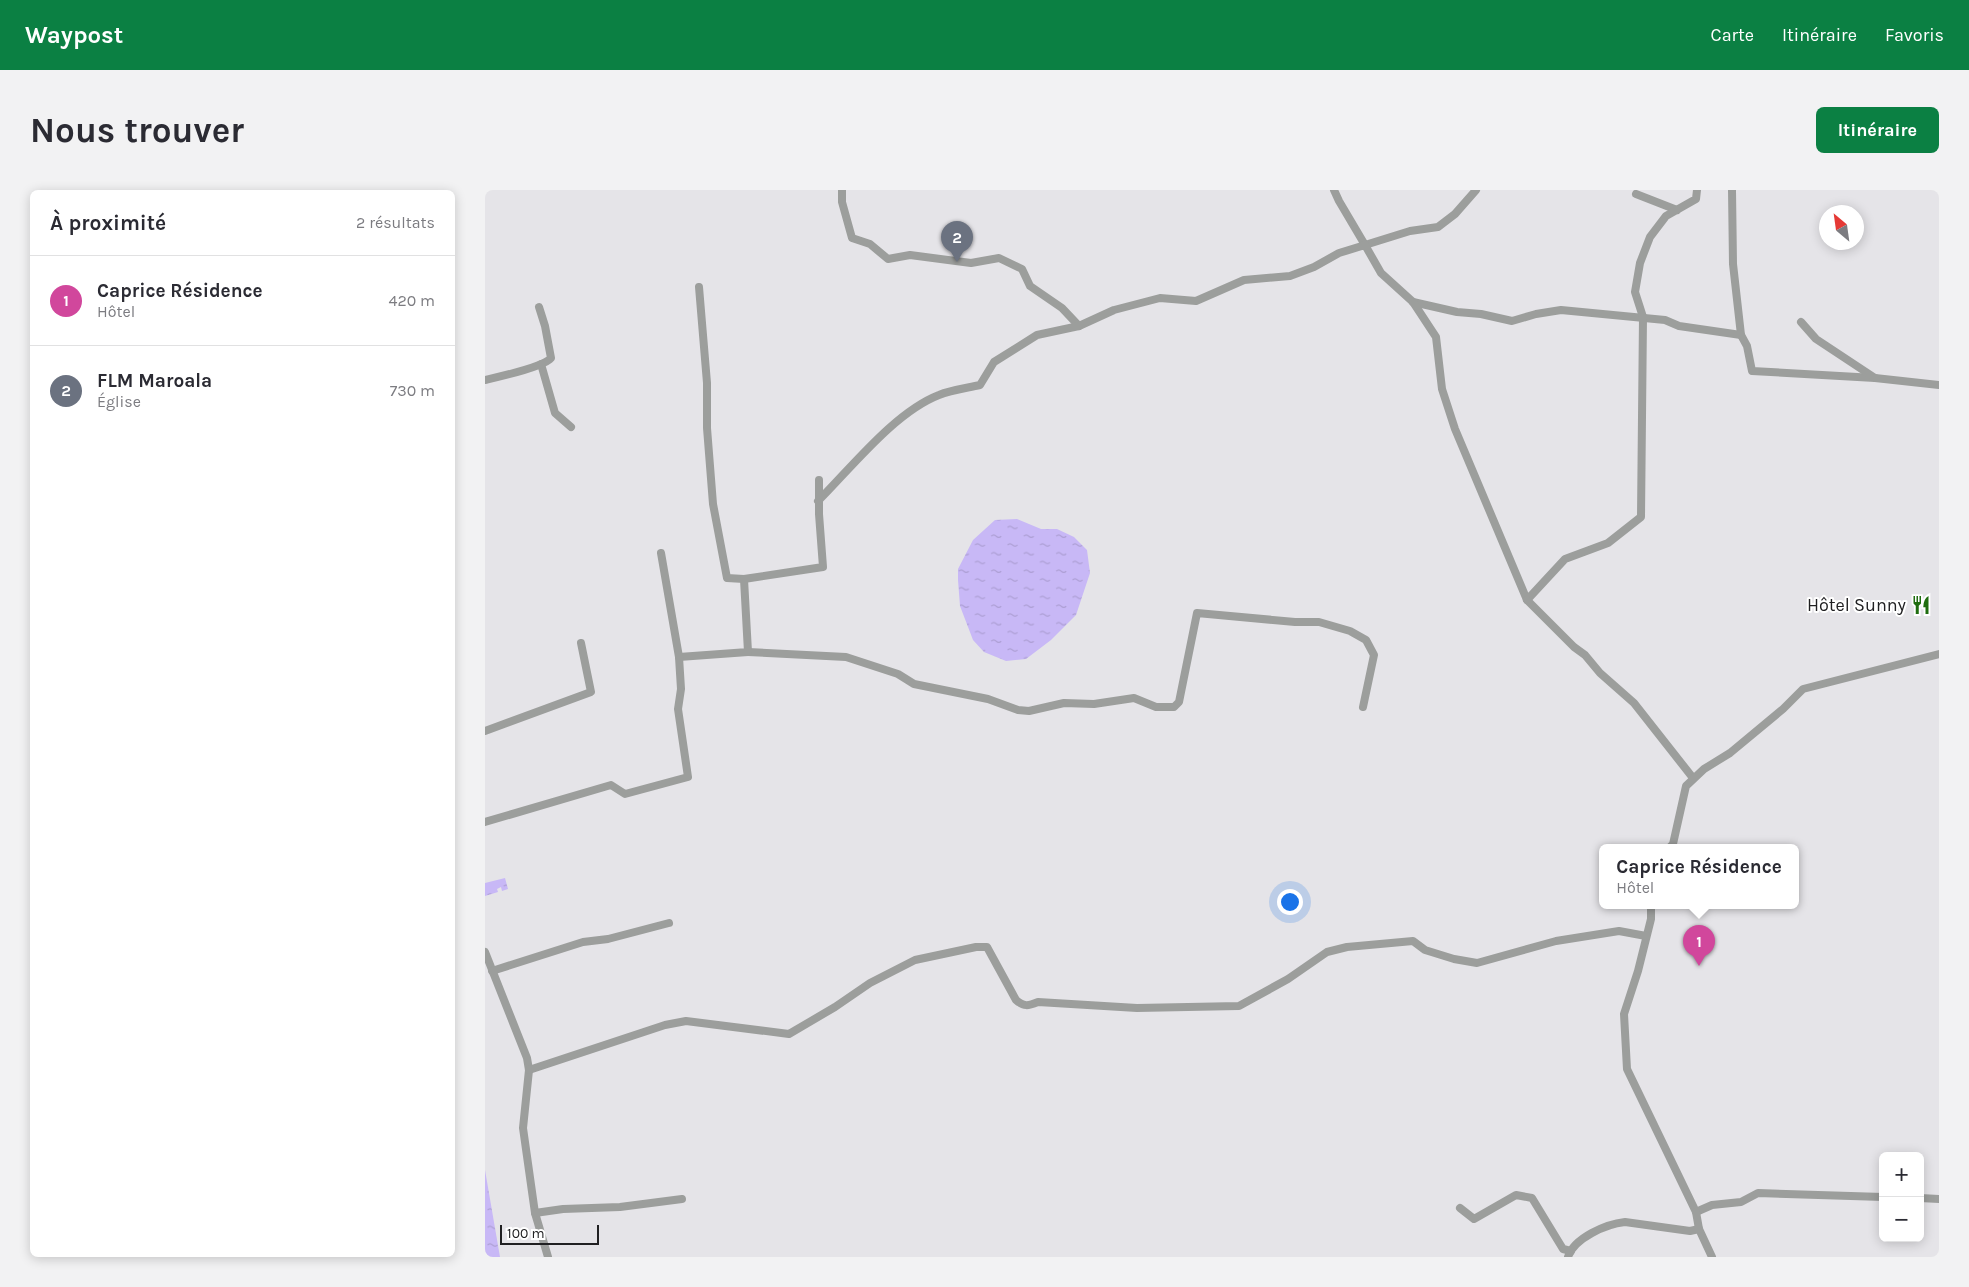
<!DOCTYPE html>
<html lang="fr">
<head>
<meta charset="utf-8">
<style>
  :root { --surface:#fff; --page:#f2f2f3; --text:#2b2b33; --muted:#7c7c81; --line:#e1e1e2; --accent:#0b8043 }
  body { margin:0; font-family:Karla,sans-serif; background:var(--page); color:var(--text) }
  .controls { position:absolute; right:15px; bottom:15px; display:grid; overflow:hidden; border-radius:8px; box-shadow:0 2px 12px #0003 }
  .controls button { width:45px; height:45px; display:grid; place-items:center; padding:0; border:0; border-bottom:1px solid var(--line); background:var(--surface); color:var(--text); font:25px sans-serif }
  .compass { position:absolute; left:1334px; top:15px; width:45px; height:45px; border-radius:50%; background:var(--surface); box-shadow:0 2px 12px #0003; rotate:331deg }
  .scale { position:absolute; left:15px; bottom:12px; width:99px; box-sizing:border-box; padding-left:5px; border:2px solid #202022; border-top:0; font-size:14px; line-height:18px; white-space:nowrap; color:#202022; -webkit-text-stroke:4px #fff; paint-order:stroke }
  .you { position:absolute; left:804px; top:711px; width:18px; height:18px; margin:-12px; border:4px solid #fff; border-radius:50%; background:#1a73e8; box-shadow:0 0 0 8px #1a73e833 }
  .badge { display:grid; place-items:center; width:32px; height:32px; border-radius:50%; background:var(--accent); color:#fff; font-size:16px; font-weight:700 }
  .pin { position:absolute; translate:-50% -41px; filter:drop-shadow(0 1px 2px #0008) }
  .pin::after { content:''; position:absolute; top:26px; width:18px; height:15px; background:inherit; clip-path:polygon(0 0,100% 0,50% 100%) }
  .popup { position:absolute; left:1114px; top:654px; width:200px; height:65px; box-sizing:border-box; display:grid; place-content:center; border-radius:8px; background:var(--surface); filter:drop-shadow(0 1px 4px #0005); font-size:16px; white-space:nowrap; color:var(--muted) }
  .popup b { font-size:19px; color:var(--text) }
  .popup::after { content:''; position:absolute; left:50%; top:100%; margin-left:-10px; border:10px solid transparent; border-top-color:var(--surface) }
  .list { margin:0; padding:0; list-style:none }
  h2 { display:flex; justify-content:space-between; align-items:center; height:65px; margin:0; padding:0 20px; font-size:21px }
  h2 small { font-size:16px; font-weight:400; color:var(--muted) }
  .list li { display:grid; grid-template-columns:32px 1fr auto; gap:15px; align-items:center; box-sizing:border-box; height:90px; padding:0 20px; border-top:1px solid var(--line) }
  .list b { display:block; font-size:19px; white-space:nowrap }
  .list p { margin:0; font-size:16px; white-space:nowrap; color:var(--muted) }
  .list em { font-size:16px; font-style:normal; color:var(--muted) }
  .map { position:relative; flex:none; width:1454px; height:1067px; overflow:hidden; border-radius:8px }
  header { display:flex; align-items:center; gap:30px; box-sizing:border-box; height:70px; padding:0 25px; background:var(--accent); color:#fff }
  header strong { font-size:24px }
  nav { display:flex; gap:28px; margin-inline-start:auto; font-size:18px }
  .intro { display:flex; align-items:center; justify-content:space-between; box-sizing:border-box; height:120px; padding:0 30px }
  h1 { margin:0; font-size:35px }
  .button { padding:12px 22px; border-radius:8px; background:var(--accent); color:#fff; font-size:18px; font-weight:700 }
  main { display:flex; gap:30px; padding:0 30px }
  aside { flex:1; background:var(--surface); border-radius:8px; box-shadow:0 2px 12px #0003 }
  .map>svg:first-child { display:block }
</style>
</head>
<body>
<header>
<strong>Waypost</strong>
<nav><a>Carte</a><a>Itinéraire</a><a>Favoris</a></nav>
</header>
<div class="intro"><h1>Nous trouver</h1><a class="button">Itinéraire</a></div>
<main>
<aside>
<h2>À proximité<small>2 résultats</small></h2>
<ul class="list">
<li><span class="badge" style="background:#d1479c">1</span><div><b>Caprice Résidence</b><p>Hôtel</p></div><em>420 m</em></li>
<li><span class="badge" style="background:#6b7280">2</span><div><b>FLM Maroala</b><p>Église</p></div><em>730 m</em></li>
</ul>
</aside>
<div class="map">
<svg width="1454" height="1067" viewBox="0 0 1454 1067">
  <defs>
    <pattern id="water-ripples" width="26" height="14" patternUnits="userSpaceOnUse" patternTransform="scale(1.25)"><rect width="26" height="14" fill="#c8b8f6"/><path d="M2 4q2-2 4 0t4 0M15 11q2-2 4 0t4 0" fill="none" stroke="#ac9ed3"/></pattern>
  </defs>
  <rect width="100%" height="100%" fill="#e5e4e8"/>
  <g fill="url(#water-ripples)">
    <path d="M532 329 556 339H572L589 347 602 360 605 383 591 425 566 450 541 469 521 471 499 462 488 450 475 416 473 390V379L488 350 510 330Z"/>
    <path d="M20 688 23 699 17 701 16 697 12 699 13 702 0 706V693Z"/>
    <path d="M0 980 15 1067H0Z"/>
  </g>
  <g fill="none" stroke-linecap="round" stroke-linejoin="round">
    <g stroke="#9c9e9c" stroke-width="8">
      <path d="M357 0V12L367 48 385 54 403 69 425 65 486 73 514 68 537 79 545 96 577 118 594 136"/>
      <path d="M849 0 854 11 880 55 925 41 953 37 970 24 991 0"/>
      <path d="M1247 0 1248 74 1256 145"/>
      <path d="M1151 4 1192 20"/>
      <path d="M214 97 222 193V238L228 314 242 388 259 389"/>
      <path d="M928 112 972 122 996 124 1027 131 1051 124 1076 120 1180 130 1194 136 1256 145 1262 156 1267 181 1390 188"/>
      <path d="M1316 132 1331 149 1390 188 1454 195"/>
      <path d="M56 174 70 223 86 237"/>
      <path d="M0 190C13 187 59 177 66 168L60 136 54 117"/>
      <path d="M333 311C367 277 410 222 454 205 466 200 482 198 495 195L509 172 552 145 594 136 629 120 675 108 711 111 759 90 805 86 829 77 854 63 880 55 896 83 928 112 951 147 957 199 970 239 1042 410 1080 369 1123 353 1156 327 1158 127 1150 102 1155 73 1165 47 1181 26 1211 9 1212 0"/>
      <path d="M1042 410 1089 457 1100 465 1115 483 1149 513 1208 588"/>
      <path d="M263 462 361 467 413 484 429 494 503 509 533 520 544 521 579 513 609 514 649 508 671 517H689L694 512 712 423 810 432H834L865 441 881 450 889 465 878 517"/>
      <path d="M194 467 263 462 259 389 338 377 334 324V290"/>
      <path d="M0 541 106 502 96 453"/>
      <path d="M0 632 126 595 140 604 203 587 193 519 196 499 194 467 176 363"/>
      <path d="M1185 657 1188 654 1201 596 1219 579 1245 563 1298 519 1318 499 1454 464"/>
      <path d="M1166 715V729L1153 781 1139 824 1142 879 1211 1022 1227 1015 1256 1012 1273 1003 1398 1007"/>
      <path d="M0 762 42 868 44 880 38 938 50 1023 63 1067"/>
      <path d="M7 781 98 752 123 749 184 733"/>
      <path d="M44 880 180 835 201 831 304 844 350 817 385 793 430 770 491 757H502L531 810C539 817 543 816 553 812L652 818 754 816 803 789 842 762 862 757 928 751 940 760 969 769 992 773 1071 751 1134 741 1161 746"/>
      <path d="M1435 1008 1454 1009"/>
      <path d="M975 1018 989 1029 1031 1005 1047 1008 1078 1059 1086 1061"/>
      <path d="M1211 1022 1214 1039 1227 1067"/>
      <path d="M50 1023 78 1019 135 1017 197 1009"/>
      <path d="M1083 1067C1089 1048 1121 1034 1140 1032L1205 1041 1214 1039"/>
    </g>
  </g>
  <defs>
    <g id="restaurant-bare" transform="scale(1.5)"><path d="M-5-6h1v4h1v-4h1v4h1v-4h1v5L-1.5 .5V6h-2V.5L-5-1ZM5-6V6H3V1.5H1.5Q1.5-4 5-6Z" fill="#1f6d0f" stroke="#fff" stroke-width="2.5" paint-order="stroke"/></g>
  </defs>
  <g fill-rule="evenodd">
    <use href="#restaurant-bare" x="1436" y="415"/>
  </g>
  <g text-anchor="middle" dominant-baseline="central" stroke-width="4" stroke-linejoin="round" paint-order="stroke">
    <g font-size="18" fill="#202022" stroke="#fff" text-anchor="end">
      <text x="1421" y="415">Hôtel Sunny</text>
    </g>
  </g>
</svg>
<div class="controls">
<button>+</button>
<button>−</button>
</div>
<svg class="compass" viewBox="-18 -18 36 36"><path d="M0-13l5 13h-10z" fill="#e53935"/><path d="M0 13l5-13h-10z" fill="#7c7c81"/></svg>
<div class="scale">100 m</div>
<div class="you"></div>
<div class="pin badge" style="left:1214px;top:776px;background:#d1479c">1</div>
<div class="popup"><b>Caprice Résidence</b>Hôtel</div>
<div class="pin badge" style="left:472px;top:72px;background:#6b7280">2</div>
</div>
</main>
</body>
</html>
